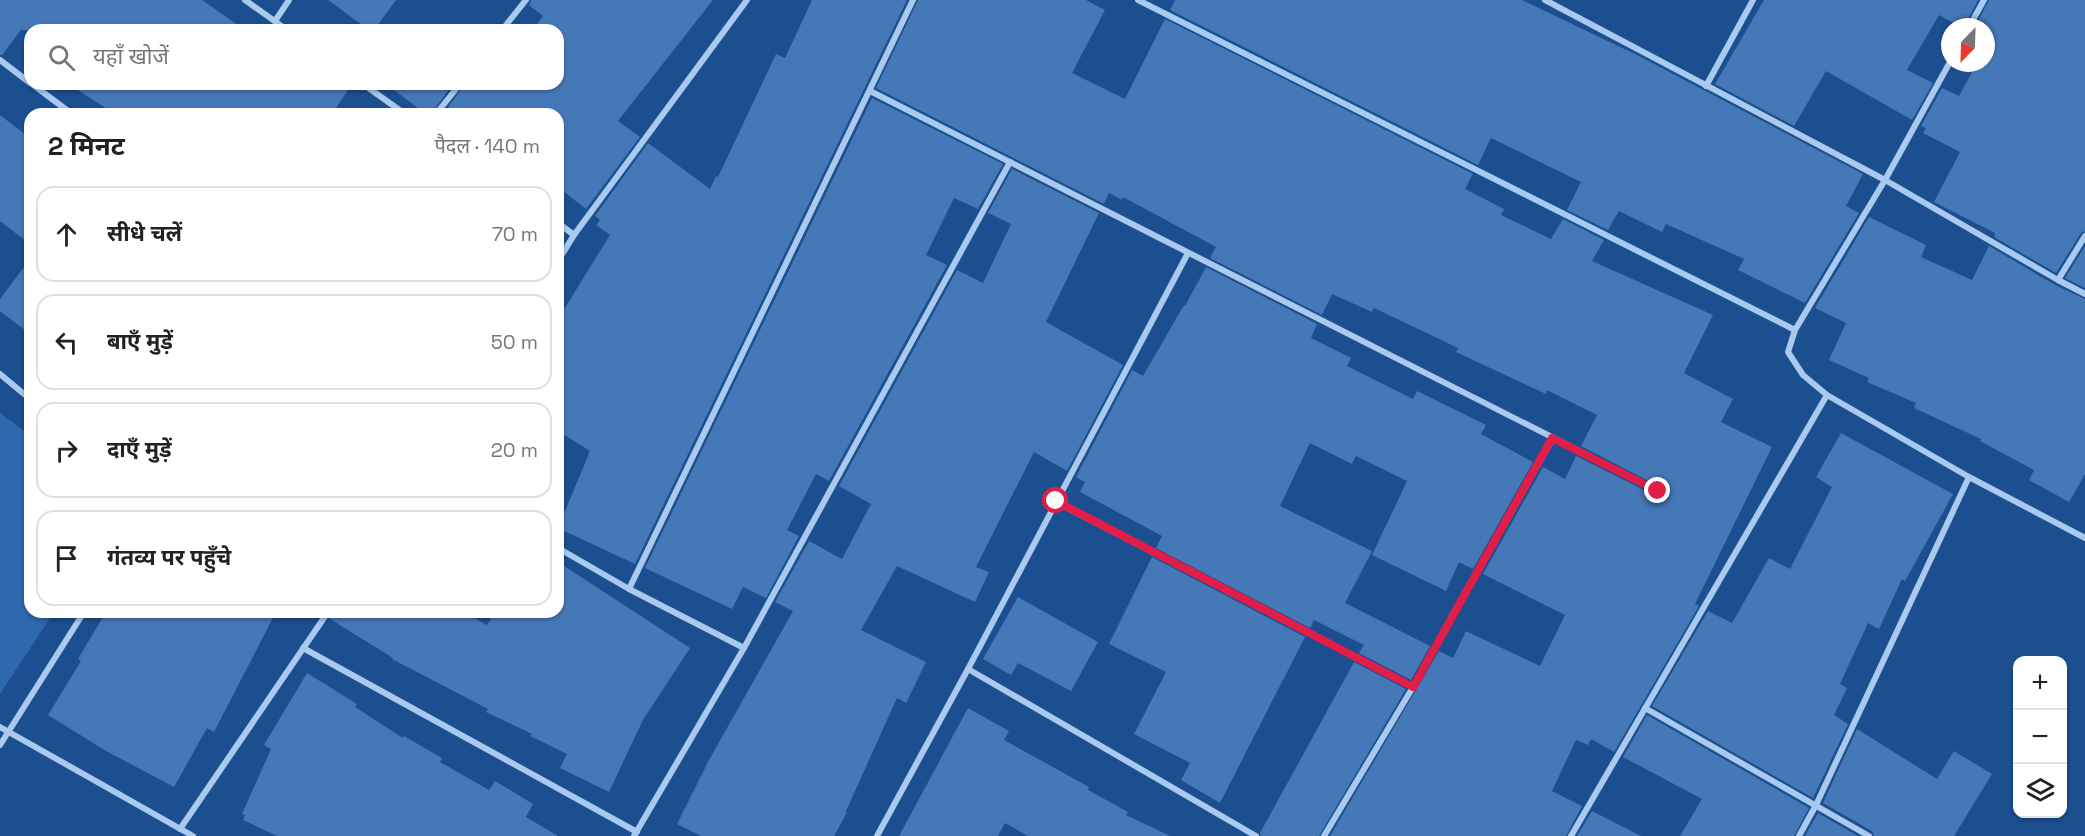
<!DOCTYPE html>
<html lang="hi">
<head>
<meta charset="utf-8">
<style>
  :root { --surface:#fff; --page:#f6f6f6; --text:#222; --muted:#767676; --line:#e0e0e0 }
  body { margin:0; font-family:"Space Grotesk","Noto Sans Devanagari",sans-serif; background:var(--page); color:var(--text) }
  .controls { position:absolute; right:18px; bottom:18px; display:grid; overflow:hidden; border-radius:12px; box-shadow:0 2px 4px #0004 }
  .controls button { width:54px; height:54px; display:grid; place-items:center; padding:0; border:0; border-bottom:2px solid var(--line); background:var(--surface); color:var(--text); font:30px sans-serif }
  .compass { position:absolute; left:1941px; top:18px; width:54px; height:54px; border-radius:50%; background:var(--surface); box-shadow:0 2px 4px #0004; rotate:203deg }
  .stop { position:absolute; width:18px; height:18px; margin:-14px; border:4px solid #e11d48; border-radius:50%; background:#fff }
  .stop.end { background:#e11d48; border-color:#fff; box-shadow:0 2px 6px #0008 }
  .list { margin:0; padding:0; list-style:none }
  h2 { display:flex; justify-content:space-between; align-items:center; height:78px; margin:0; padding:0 24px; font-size:26px }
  h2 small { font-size:20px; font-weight:400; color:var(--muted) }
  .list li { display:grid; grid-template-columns:39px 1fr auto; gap:18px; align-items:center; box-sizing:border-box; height:96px; margin:0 12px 12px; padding:0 12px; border:2px solid var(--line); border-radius:18px }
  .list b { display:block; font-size:22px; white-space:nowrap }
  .list em { font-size:20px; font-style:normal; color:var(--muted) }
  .icon { flex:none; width:33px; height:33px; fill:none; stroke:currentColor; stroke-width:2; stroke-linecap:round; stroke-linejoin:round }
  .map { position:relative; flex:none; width:2085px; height:836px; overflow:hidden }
  .search { position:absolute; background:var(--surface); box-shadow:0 2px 4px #0004; left:24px; top:24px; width:540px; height:66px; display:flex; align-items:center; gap:15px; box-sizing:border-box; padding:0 21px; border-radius:18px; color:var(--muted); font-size:22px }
  .panel { position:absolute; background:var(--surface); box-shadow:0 2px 4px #0004; left:24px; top:108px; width:540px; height:510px; border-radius:18px }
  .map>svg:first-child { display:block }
</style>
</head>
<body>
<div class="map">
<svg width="2085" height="836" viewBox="0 0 2085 836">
  <rect width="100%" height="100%" fill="#1b4f8f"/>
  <path fill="#2e69ad" d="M0 413 30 435V612H54L0 694Z"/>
  <g fill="#4478b7">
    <path d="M0 0H202L245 30H21L2 55H0Z"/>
    <path d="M328 0H396L374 30H369Z"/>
    <path d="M531 0H713L618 121 640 137 586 209 558 187V114H443L465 84H558V30H532L543 16 529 5Z"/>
    <path d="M812 0H907L635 564 558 528 590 451 558 431V319L610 235 596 225 600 220 595 216 648 143 710 189 716 176 718 177 776 54 785 58Z"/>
    <path d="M918 0H1086L1105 10 1072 73 1125 99 1165 19 1473 174 1465 189 1504 209 1501 215 1551 239 1563 219 1604 240 1592 261 1713 315 1684 373 1733 399 1721 422 1772 447 1695 604 1699 606 1614 752 1591 739 1588 745 1576 740 1552 791 1582 806 1566 836H1330L1439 651 1453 658 1466 631 1540 666 1565 615 1483 574 1543 467 1565 479 1576 456 1656 496 1662 494V488L1581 446 1597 415 1547 390 1546 394 1456 352 1458 348 1374 308 1372 312 1332 294 1322 315 1210 258 1216 247 1123 197 1122 200 1109 193 1104 204 876 88Z"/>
    <path d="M1175 0H1522L1639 56 1863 174 1846 206 1859 213 1805 303 1738 270 1744 259 1666 224 1662 232 1619 211 1608 230 1567 210 1581 182 1491 138 1478 165 1170 10Z"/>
    <path d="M1764 0H1978L1964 27H1960L1939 15 1907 70 1933 83 1912 120 1826 71 1794 126 1715 84Z"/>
    <path d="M1989 0H2085V231L2081 233 2056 273 1994 237 1995 233 1934 202 1960 152 1923 133 1926 128 1921 126 1942 88 1959 96 1977 63H1986V27H1975Z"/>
    <path d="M68 84H352L332 114H115Z"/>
    <path d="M386 84H453L431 114H426Z"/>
    <path d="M872 98 1003 164 978 209 954 198 926 255 947 265 829 481 816 474 787 530 799 536 766 598 743 587 732 609 645 568Z"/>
    <path d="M0 115 30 138V244L0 221Z"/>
    <path d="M1012 169 1099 213 1046 322 1123 365 1067 471 1034 452 976 567 989 572 975 602 897 566 861 630 926 662 906 703 897 698 846 811 847 812 834 836H701L677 824 709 760 793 611 775 602 809 541 842 559 871 504 839 486 957 270 983 283 1011 224 988 213Z"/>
    <path d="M1869 217 1926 245 1921 257 1972 280 1989 246 2055 285 2085 299V474L2069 502 2029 480 2034 470 1980 441 1981 439 1914 408 1916 403 1867 382 1869 378 1829 360 1846 323 1815 308Z"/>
    <path d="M2085 246V288L2065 278Z"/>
    <path d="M30 259V334L0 311V299Z"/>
    <path d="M1206 267 1317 324 1311 338 1351 358 1347 366 1413 399 1417 391 1486 425 1481 434 1533 462 1473 569 1459 562 1446 591 1372 555 1407 481 1356 456 1352 464 1310 443 1280 506 1372 551 1345 603 1430 646 1411 680 1359 653 1364 645 1314 620 1310 628 1156 548 1162 536 1080 492 1085 482 1076 477 1132 370 1143 376 1184 305 1185 306Z"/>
    <path d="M1841 433 1953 494 1905 581 1902 579 1879 629 1868 623 1840 684 1847 688 1834 715 1848 724 1813 798 1652 706 1708 611 1732 623 1769 558 1790 569 1832 487 1816 477Z"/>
    <path d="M1152 557 1305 637 1220 803 1181 780 1190 763 1134 734 1166 672 1109 644Z"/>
    <path d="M558 562 690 648 643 720 609 792 560 768 567 754 530 736 532 734 486 712 488 709 392 659 393 658 330 619 333 612H463L487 625 495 612H558Z"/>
    <path d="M1018 597 1098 642 1071 691 1018 663 1011 675 983 659Z"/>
    <path d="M106 612H276L214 732 207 728 174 787 106 751 48 715 81 661 78 659Z"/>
    <path d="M1354 662 1406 689 1319 836H1261L1260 833Z"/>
    <path d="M307 673 357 704 355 707 403 738 404 736 442 758 440 762 489 790 495 781 533 804 526 817 558 836H277L243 820 245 815 242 814 271 749 264 745Z"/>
    <path d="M968 708 1009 731 1004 740 1089 787 1088 790 1128 812 1126 815 1170 836H1028L1005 823 998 836H899Z"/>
    <path d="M1647 715 1809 808 1794 836H1680L1702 799 1623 757Z"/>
    <path d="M1857 729 1937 779 1954 751 1992 774 1954 836H1874L1872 831 1823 803Z"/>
    <path d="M1592 811 1641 836H1577Z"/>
    <path d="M1818 813 1858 836H1805Z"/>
  </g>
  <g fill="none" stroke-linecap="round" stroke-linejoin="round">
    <g stroke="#a9c9ee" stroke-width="6">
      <path d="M245 0 287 30"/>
      <path d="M1138 0 1795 330"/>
      <path d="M1545 0 1885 180 2058 280 2085 294"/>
      <path d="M275 21 289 0"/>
      <path d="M1969 27 1984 0"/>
      <path d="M502 30 526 0"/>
      <path d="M0 60 30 83"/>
      <path d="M1950 62 1885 180 1795 330 1788 352 1803 375 1827 395 1969 477 2085 538"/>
      <path d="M32 84 72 114"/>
      <path d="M363 84 405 114"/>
      <path d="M1706 86 1753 0"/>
      <path d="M870 91 1658 491"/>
      <path d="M436 114 460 84"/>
      <path d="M558 223 574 235"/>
      <path d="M558 261 574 235 747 0"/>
      <path d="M2058 280 2085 236"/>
      <path d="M0 374 30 399"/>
      <path d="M1056 502 1413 687"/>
      <path d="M558 548 629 589 744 648"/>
      <path d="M629 589 913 0"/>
      <path d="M303 648 637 832"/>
      <path d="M968 669 1256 836"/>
      <path d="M1645 708 1869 836"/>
      <path d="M0 727 193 836"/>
      <path d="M0 745 84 612"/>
      <path d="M180 829 328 612"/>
      <path d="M634 836 744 648 1010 162"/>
      <path d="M877 836 968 669 1188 253"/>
      <path d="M1324 836 1413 687 1553 438"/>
      <path d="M1571 836 1827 395"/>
      <path d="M1799 836 1816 805 1969 477"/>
    </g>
  </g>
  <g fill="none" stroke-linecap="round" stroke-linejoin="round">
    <path stroke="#e11d48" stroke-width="8" d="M1056 501 1413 687 1552 438 1658 491"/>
  </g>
</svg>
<div class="controls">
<button>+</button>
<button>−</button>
<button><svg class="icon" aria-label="layers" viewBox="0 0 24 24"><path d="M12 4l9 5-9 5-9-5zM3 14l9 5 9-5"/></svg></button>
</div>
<svg class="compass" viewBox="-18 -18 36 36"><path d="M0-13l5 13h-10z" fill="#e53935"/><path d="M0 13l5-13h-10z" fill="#767676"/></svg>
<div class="stop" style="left:1056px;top:501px"></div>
<div class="stop end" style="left:1658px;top:491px"></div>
<div class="search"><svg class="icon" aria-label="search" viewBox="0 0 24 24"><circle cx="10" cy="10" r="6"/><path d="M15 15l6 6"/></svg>यहाँ खोजें</div>
<section class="panel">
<h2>2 मिनट<small>पैदल · 140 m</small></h2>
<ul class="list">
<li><svg class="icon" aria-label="ahead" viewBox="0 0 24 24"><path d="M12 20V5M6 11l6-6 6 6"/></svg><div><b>सीधे चलें</b></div><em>70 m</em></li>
<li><svg class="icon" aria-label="left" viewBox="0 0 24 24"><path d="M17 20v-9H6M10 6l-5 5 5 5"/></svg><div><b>बाएँ मुड़ें</b></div><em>50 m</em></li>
<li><svg class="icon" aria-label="right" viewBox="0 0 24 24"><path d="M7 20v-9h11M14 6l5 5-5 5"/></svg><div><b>दाएँ मुड़ें</b></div><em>20 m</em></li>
<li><svg class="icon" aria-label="arrive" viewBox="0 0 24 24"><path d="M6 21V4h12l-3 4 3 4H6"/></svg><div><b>गंतव्य पर पहुँचे</b></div></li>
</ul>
</section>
</div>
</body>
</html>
